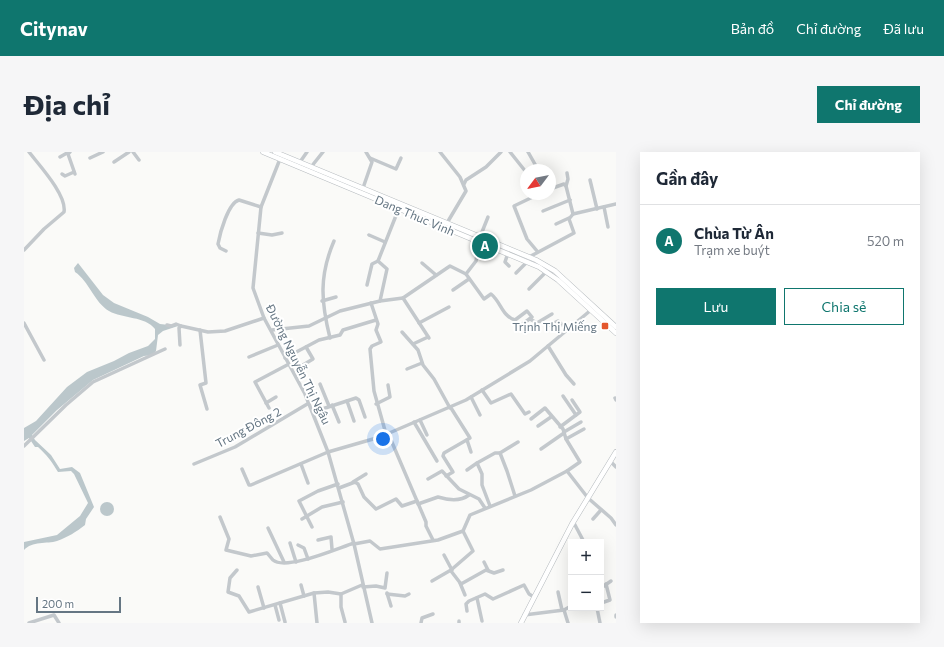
<!DOCTYPE html>
<html lang="vi">
<head>
<meta charset="utf-8">
<style>
  :root { --surface:#fff; --page:#f6f6f7; --text:#1f2937; --muted:#747a83; --line:#e0e1e3; --accent:#0f766e }
  body { margin:0; font-family:Commissioner,sans-serif; background:var(--page); color:var(--text) }
  .controls { position:absolute; right:12px; bottom:12px; display:grid; overflow:hidden; border-radius:0px; box-shadow:0 4px 16px #0002 }
  .controls button { width:36px; height:36px; display:grid; place-items:center; padding:0; border:0; border-bottom:1px solid var(--line); background:var(--surface); color:var(--text); font:20px sans-serif }
  .compass { position:absolute; left:496px; top:12px; width:36px; height:36px; border-radius:50%; background:var(--surface); box-shadow:0 4px 16px #0002; rotate:238deg }
  .scale { position:absolute; left:12px; bottom:10px; width:85px; box-sizing:border-box; padding-left:4px; border:2px solid #657683; border-top:0; font-size:11px; line-height:14px; white-space:nowrap; color:#657683; -webkit-text-stroke:3px #fff; paint-order:stroke }
  .you { position:absolute; left:359px; top:287px; width:14px; height:14px; margin:-10px; border:3px solid #fff; border-radius:50%; background:#1a73e8; box-shadow:0 0 0 6px #1a73e833 }
  .badge { display:grid; place-items:center; width:26px; height:26px; border-radius:50%; background:var(--accent); color:#fff; font-size:13px; font-weight:700 }
  .pin { position:absolute; translate:-50% -50%; border:2px solid #fff; box-shadow:0 1px 4px #0006 }
  .list { margin:0; padding:0; list-style:none }
  h2 { display:flex; justify-content:space-between; align-items:center; height:52px; margin:0; padding:0 16px; font-size:17px }
  h2 small { font-size:13px; font-weight:400; color:var(--muted) }
  .list li { display:grid; grid-template-columns:26px 1fr auto; gap:12px; align-items:center; box-sizing:border-box; height:72px; padding:0 16px; border-top:1px solid var(--line) }
  .list b { display:block; font-size:15px; white-space:nowrap }
  .list p { margin:0; font-size:13px; white-space:nowrap; color:var(--muted) }
  .list em { font-size:13px; font-style:normal; color:var(--muted) }
  .actions { display:flex; gap:8px; padding:12px 16px }
  .actions a { flex:1; padding:9px 0; border:1px solid var(--accent); border-radius:0px; text-align:center; font-size:14px; color:var(--accent) }
  .actions .main { background:var(--accent); color:#fff }
  .map { position:relative; flex:none; width:592px; height:471px; overflow:hidden; border-radius:0px }
  header { display:flex; align-items:center; gap:24px; box-sizing:border-box; height:56px; padding:0 20px; background:var(--accent); color:#fff }
  header strong { font-size:19px }
  nav { display:flex; gap:22px; margin-inline-start:auto; font-size:14px }
  .intro { display:flex; align-items:center; justify-content:space-between; box-sizing:border-box; height:96px; padding:0 24px }
  h1 { margin:0; font-size:28px }
  .button { padding:10px 18px; border-radius:0px; background:var(--accent); color:#fff; font-size:14px; font-weight:700 }
  main { display:flex; gap:24px; padding:0 24px }
  aside { flex:1; background:var(--surface); border-radius:0px; box-shadow:0 4px 16px #0002 }
  .map>svg:first-child { display:block }
</style>
</head>
<body>
<header>
<strong>Citynav</strong>
<nav><a>Bản đồ</a><a>Chỉ đường</a><a>Đã lưu</a></nav>
</header>
<div class="intro"><h1>Địa chỉ</h1><a class="button">Chỉ đường</a></div>
<main>
<div class="map">
<svg width="592" height="471" viewBox="0 0 592 471">
  <rect width="100%" height="100%" fill="#fafaf8"/>
  <g fill="#bbc7cb">
    <path d="M54 111 79 143 90 151 124 165 136 172 154 174 139 179 134 183 132 199 129 203 120 204 69 228 33 258 8 283 11 288 27 303 36 317 48 315 56 321 70 355 62 367 61 373C52 380 44 385 33 389 23 392 8 389 0 398V390L33 383 56 364 64 351 50 322 47 319 34 320C28 310 23 303 14 295H11L5 286 0 289V276L12 269 43 235 63 220 90 209 105 201 124 194 131 187V177C121 164 99 167 85 159 70 150 65 129 51 120L50 116Z"/>
    <circle cx="83" cy="357" r="7"/>
  </g>
  <g fill="none" stroke-linecap="round" stroke-linejoin="round">
    <g stroke="#b5babe" stroke-width="5.5">
      <g id="major">
        <path d="M239 0 515 115 534 128 592 181"/>
        <path d="M251 0 512 108 531 119 592 175"/>
        <path d="M497 471 548 372 592 300"/>
      </g>
    </g>
    <g stroke="#c3c8cc" stroke-width="3.5">
      <path d="M46 0 44 2 51 22"/>
      <path d="M109 0 115 8"/>
      <path d="M416 0 436 25 442 39 423 71"/>
      <path d="M486 0 502 20"/>
      <path d="M504 0 512 14"/>
      <path d="M36 5 43 1"/>
      <path d="M66 6 79 0"/>
      <path d="M346 6 372 17 377 6"/>
      <path d="M256 7 237 55 229 136 240 166 281 242 304 300 330 392 348 471"/>
      <path d="M90 10 105 0"/>
      <path d="M276 10 283 0"/>
      <path d="M287 15 299 0"/>
      <path d="M543 21 544 27 542 34 549 62 592 52"/>
      <path d="M38 22 41 24 50 20"/>
      <path d="M566 28 573 57"/>
      <path d="M440 32 442 28 462 15 477 0"/>
      <path d="M339 36 348 10 342 0"/>
      <path d="M526 37 540 32 542 34"/>
      <path d="M580 55 584 75"/>
      <path d="M519 59 546 48"/>
      <path d="M532 72 545 66"/>
      <path d="M234 81 248 83 258 81"/>
      <path d="M345 83 361 90"/>
      <path d="M456 85 464 65"/>
      <path d="M455 89 452 109 442 122 460 147 467 142C477 150 478 164 491 168L503 159 508 165 496 174"/>
      <path d="M0 98 20 77 40 60C43 43 15 13 5 0"/>
      <path d="M202 99 196 96 194 92C196 81 204 51 215 48L237 55"/>
      <path d="M513 99 503 87 490 54 515 42"/>
      <path d="M484 101 481 110 485 114"/>
      <path d="M505 105 550 81 545 67 549 62"/>
      <path d="M398 111 412 123"/>
      <path d="M492 121 504 109"/>
      <path d="M343 133 348 112 354 109"/>
      <path d="M505 137 523 119"/>
      <path d="M429 138 445 127"/>
      <path d="M379 146 426 114 442 122"/>
      <path d="M298 149 312 145"/>
      <path d="M356 149 379 146 405 186"/>
      <path d="M347 151 354 172 352 178 357 190 348 194 346 197 350 239 362 282"/>
      <path d="M506 167 513 171 528 162"/>
      <path d="M0 171 20 208"/>
      <path d="M395 171 425 155"/>
      <path d="M143 173 147 174 152 172 157 174"/>
      <path d="M526 173 534 169 544 178"/>
      <path d="M176 178 182 231 176 233 183 257"/>
      <path d="M248 178 285 174 316 159 356 149 363 117 354 109 375 56"/>
      <path d="M378 180 394 198 399 213 410 227 426 256"/>
      <path d="M306 186C297 150 295 124 310 89"/>
      <path d="M389 192 404 185"/>
      <path d="M156 193 155 176 157 174 184 180 201 179 240 166"/>
      <path d="M524 194 542 223 550 232"/>
      <path d="M225 205 254 193"/>
      <path d="M261 206 295 188 316 183 319 178 352 168"/>
      <path d="M279 213 289 207 282 195"/>
      <path d="M383 217 398 211"/>
      <path d="M296 232 305 254"/>
      <path d="M458 238 467 251 487 242 501 262 505 260"/>
      <path d="M539 244 552 263"/>
      <path d="M447 245 456 263"/>
      <path d="M591 246 592 248"/>
      <path d="M323 249 330 269"/>
      <path d="M242 251 252 245"/>
      <path d="M352 252 366 245 364 233"/>
      <path d="M308 253 315 270"/>
      <path d="M245 256 231 230 265 212"/>
      <path d="M289 260 332 246 335 248 341 265"/>
      <path d="M507 267 521 256 539 277 542 287 556 310 543 319"/>
      <path d="M396 268 403 283"/>
      <path d="M390 270 413 309"/>
      <path d="M514 274 527 265"/>
      <path d="M536 275 556 260 548 248"/>
      <path d="M540 280 557 270"/>
      <path d="M364 281 402 370V374L409 388"/>
      <path d="M542 287 560 277"/>
      <path d="M443 288 447 300"/>
      <path d="M0 294 42 253 69 230 141 197"/>
      <path d="M517 297 540 281"/>
      <path d="M586 309 592 315"/>
      <path d="M170 312 211 295 285 251"/>
      <path d="M277 312 284 331"/>
      <path d="M218 317 225 333H227L304 300 356 285 442 248 506 209 567 158"/>
      <path d="M443 318 453 311"/>
      <path d="M422 324 429 320 419 304 420 301 446 286 427 256"/>
      <path d="M404 327 418 319 435 337 455 347 461 356"/>
      <path d="M329 330 342 322"/>
      <path d="M315 336 331 330 334 332 340 345 352 357 372 347 378 354 393 349"/>
      <path d="M491 344 483 319 476 301 494 290"/>
      <path d="M394 352 414 345C424 348 436 350 445 343"/>
      <path d="M466 354 458 333V322L453 311 471 301H476"/>
      <path d="M196 365 205 387 202 398 227 404 243 401C245 403 247 406 249 408 262 419 314 396 330 391"/>
      <path d="M278 367 298 355 319 350"/>
      <path d="M569 367 577 358"/>
      <path d="M548 372 551 373 560 390"/>
      <path d="M288 375 275 349 294 339 314 332"/>
      <path d="M244 376 260 410"/>
      <path d="M294 388 307 385 308 397"/>
      <path d="M266 391 272 410"/>
      <path d="M330 392 346 389 356 397 414 388 439 379 446 363 507 338 543 319 564 346 587 366 592 373"/>
      <path d="M274 393 280 396 284 407"/>
      <path d="M420 403 428 418"/>
      <path d="M460 410 464 418"/>
      <path d="M213 418 206 426 204 440 215 444 225 460 290 441 304 440 317 442 338 433"/>
      <path d="M427 419 437 432 462 418 470 421 479 418"/>
      <path d="M408 429 427 418 449 399 439 379"/>
      <path d="M436 431 441 443"/>
      <path d="M277 433 280 444"/>
      <path d="M234 435 240 456"/>
      <path d="M339 435 352 434 361 436 363 421"/>
      <path d="M577 436 587 429"/>
      <path d="M534 440 538 458"/>
      <path d="M290 441 293 471"/>
      <path d="M363 441 367 454"/>
      <path d="M317 442V455L321 470"/>
      <path d="M363 442 381 444 385 442"/>
      <path d="M453 446 458 469"/>
      <path d="M256 451 261 470"/>
      <path d="M577 451 586 448 582 432"/>
      <path d="M251 453 255 468"/>
      <path d="M573 456 576 471"/>
      <path d="M540 458 547 454"/>
      <path d="M443 459 442 452 445 449 461 442 469 447 500 433 505 442 510 445"/>
      <path d="M500 463 540 458 544 471"/>
      <path d="M592 463V465"/>
      <path d="M435 469V471"/>
      <path d="M5 471 30 463 35 471"/>
      <path d="M397 471 398 466 409 462"/>
    </g>
    <use href="#major" stroke="#fff" stroke-width="4.5"/>
  </g>
  <rect fill="#e4572e" stroke="#fff" stroke-width="1.5" x="577" y="170" width="8" height="8" rx="2"/>
  <g text-anchor="middle" dominant-baseline="central" stroke-width="4" stroke-linejoin="round" paint-order="stroke">
    <g font-size="12" fill="#657683" stroke="#fff">
      <text transform="translate(391 63) rotate(23)">Dang Thuc Vinh</text>
      <text transform="translate(275 212) rotate(64)">Đường Nguyễn Thị Ngâu</text>
      <text transform="translate(224 275) rotate(-28)">Trung Đông 2</text>
    </g>
    <g font-size="12" fill="#657683" stroke="#fff" text-anchor="end">
      <text x="573" y="174">Trịnh Thị Miếng</text>
    </g>
  </g>
</svg>
<div class="controls">
<button>+</button>
<button>−</button>
</div>
<svg class="compass" viewBox="-18 -18 36 36"><path d="M0-13l5 13h-10z" fill="#e53935"/><path d="M0 13l5-13h-10z" fill="#747a83"/></svg>
<div class="scale">200 m</div>
<div class="you"></div>
<div class="pin badge" style="left:461px;top:94px">A</div>
</div>
<aside>
<h2>Gần đây<small></small></h2>
<ul class="list">
<li><span class="badge">A</span><div><b>Chùa Từ Ân</b><p>Trạm xe buýt</p></div><em>520 m</em></li>
</ul>
<div class="actions"><a class="main">Lưu</a><a>Chia sẻ</a></div>
</aside>
</main>
</body>
</html>
